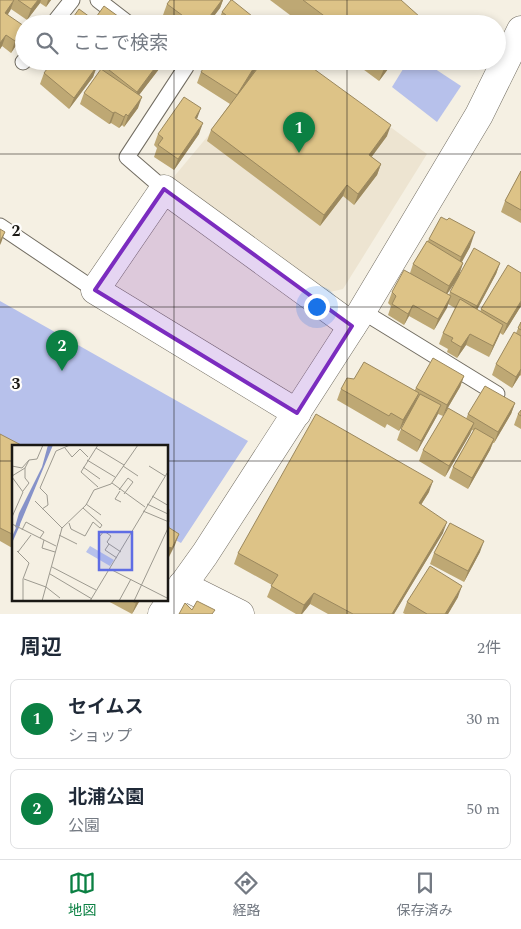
<!DOCTYPE html>
<html lang="ja">
<head>
<meta charset="utf-8">
<style>
  :root { --surface:#fff; --page:#f2f2f3; --text:#1f2937; --muted:#747a83; --line:#e0e1e3; --accent:#0b8043 }
  body { margin:0; font-family:Spectral,"Noto Sans JP",serif; background:var(--page); color:var(--text) }
  .you { position:absolute; left:316px; top:306px; width:18px; height:18px; margin:-12px; border:4px solid #fff; border-radius:50%; background:#1a73e8; box-shadow:0 0 0 8px #1a73e833 }
  .badge { display:grid; place-items:center; width:32px; height:32px; border-radius:50%; background:var(--accent); color:#fff; font-size:16px; font-weight:700 }
  .pin { position:absolute; translate:-50% -41px; filter:drop-shadow(0 1px 2px #0008) }
  .pin::after { content:''; position:absolute; top:26px; width:18px; height:15px; background:inherit; clip-path:polygon(0 0,100% 0,50% 100%) }
  .list { margin:0; padding:0; list-style:none }
  h2 { display:flex; justify-content:space-between; align-items:center; height:65px; margin:0; padding:0 20px; font-size:21px }
  h2 small { font-size:16px; font-weight:400; color:var(--muted) }
  .list li { display:grid; grid-template-columns:32px 1fr auto; gap:15px; align-items:center; box-sizing:border-box; height:80px; margin:0 10px 10px; padding:0 10px; border:1px solid var(--line); border-radius:8px }
  .list b { display:block; font-size:19px; white-space:nowrap }
  .list p { margin:0; font-size:16px; white-space:nowrap; color:var(--muted) }
  .list em { font-size:16px; font-style:normal; color:var(--muted) }
  .icon { flex:none; width:28px; height:28px; fill:none; stroke:currentColor; stroke-width:2; stroke-linecap:round; stroke-linejoin:round }
  .map { position:relative; flex:none; width:521px; height:614px; overflow:hidden }
  .search { position:absolute; background:var(--surface); box-shadow:0 2px 8px #0003; left:15px; right:15px; top:15px; height:55px; display:flex; align-items:center; gap:12px; box-sizing:border-box; padding:0 18px; border-radius:28px; color:var(--muted); font-size:19px }
  .sheet { height:245px; background:var(--surface) }
  nav { display:flex; justify-content:space-around; align-items:center; box-sizing:border-box; height:70px; border-top:1px solid var(--line); background:var(--surface); font-size:14px; color:var(--muted) }
  nav a { display:grid; justify-items:center; gap:2px }
  nav .on { color:var(--accent) }
  .map>svg:first-child { display:block }
</style>
</head>
<body>
<div class="map">
<svg width="521" height="614" viewBox="0 0 521 614">
  <rect width="100%" height="100%" fill="#f5f0e3"/>
  <path fill="#ede4d1" d="M301 61 427 154 343 289 330 292 172 179 233 106Z"/>
  <g fill="#b7c1eb">
    <path d="M408 61H423L461 86 437 122 392 87Z"/>
    <path d="M0 301 248 441 181 543 168 536V447H14L0 442Z"/>
  </g>
  <g fill="none" stroke-linecap="round" stroke-linejoin="round">
    <g stroke="#726d62" stroke-width="17">
      <g id="lane">
        <path d="M98 0 129 24"/>
        <path d="M53 24 72 0"/>
        <path d="M23 62 24 61"/>
        <path d="M164 189 127 157 186 67 178 61"/>
        <path d="M0 226 95 290"/>
        <path d="M362 311 497 394"/>
      </g>
    </g>
    <g stroke="#726d62" stroke-width="29">
      <g id="street">
        <path d="M297 413 95 290 164 189 352 326"/>
        <path d="M182 585 240 614"/>
        <path d="M162 614 205 554 362 311 479 115 521 30"/>
      </g>
    </g>
    <use href="#lane" stroke="#fff" stroke-width="15"/>
    <use href="#street" stroke="#fff" stroke-width="28"/>
  </g>
  <g fill="#bea874">
    <path d="M0 0H51L46 7 40 3 27 20 11 9 8 14 21 38 11 53 2 46 0 49Z"/>
    <path d="M170 0H223L220 8 208 24H174L163 15 167 4Z"/>
    <path d="M270 0H401L417 24H302Z"/>
    <path d="M222 12 262 24H219L218 23Z"/>
    <path d="M92 61H107L101 69H103L104 66 159 69 139 95 138 108 124 127 122 125 119 128 111 123 109 124 80 104 84 93 101 69Z"/>
    <path d="M352 61H394L379 81Z"/>
    <path d="M73 64 97 66 93 77 69 109 40 84 44 73Z"/>
    <path d="M256 69 387 136 371 157 381 164 377 175 354 205 343 196 320 226 207 141 211 130 230 104 197 83 201 72Z"/>
    <path d="M198 119 199 134 174 170 154 157 157 148 154 145 158 134Z"/>
    <path d="M521 171V223L501 212 505 201Z"/>
    <path d="M429 239 470 247 462 262 463 263 458 278 447 294 449 295 450 292 500 263 496 274 477 310 480 312 481 309 521 306 503 335 500 333 489 357 466 345 457 358 447 352 448 349 439 344 443 333 455 308 448 304 434 330 409 316 404 325 388 315 391 306 388 303 392 292 410 273 413 264Z"/>
    <path d="M521 322V376L520 375 512 388 492 375 496 364 516 333Z"/>
    <path d="M464 376 460 387 443 416 438 414 417 452 397 440 401 429 412 410 399 431 387 424 385 428 337 400 341 389 414 391 416 388Z"/>
    <path d="M515 403 511 414 494 443H493L490 450 468 489 449 478 453 467 474 431 472 430 470 434 445 477 419 461 423 450 466 419 468 414Z"/>
    <path d="M521 410V429L514 425 518 414Z"/>
    <path d="M0 434 14 446V549L0 541Z"/>
    <path d="M429 492 421 505 443 533 394 614H328L310 604 302 614H296L267 597 272 585 234 564 238 553Z"/>
    <path d="M480 552 464 582 430 564 434 553Z"/>
    <path d="M458 597 448 614H405L403 613 407 602Z"/>
    <path d="M106 600H140L132 614Z"/>
  </g>
  <g fill="#9b885e">
    <path d="M14 0 10 11 1 24 5 13Z"/>
    <path d="M38 0H41L40 3 27 20 31 9Z"/>
    <path d="M48 0H51L46 7Z"/>
    <path d="M222 0H223L220 8 208 24H205L207 20Z"/>
    <path d="M24 29 21 38 11 53 15 41Z"/>
    <path d="M6 35 2 46 0 49V43Z"/>
    <path d="M104 61H107L101 69Z"/>
    <path d="M160 61H162L159 69 133 103 137 92Z"/>
    <path d="M258 61H259L256 69 233 106 237 95Z"/>
    <path d="M387 61H394L379 81Z"/>
    <path d="M97 66 93 77 69 109 74 98Z"/>
    <path d="M142 97 138 108 124 127 128 116Z"/>
    <path d="M201 108 197 119 195 118Z"/>
    <path d="M115 112 111 123 109 124 113 113Z"/>
    <path d="M126 114 122 125 119 128 124 117Z"/>
    <path d="M203 123 199 134 174 170 178 159Z"/>
    <path d="M391 125 387 136 365 166 369 155Z"/>
    <path d="M381 164 377 175 354 205 358 194Z"/>
    <path d="M347 185 343 196 320 226 324 215Z"/>
    <path d="M5 232 1 243 0 245V241Z"/>
    <path d="M475 232 470 247 456 272 461 257Z"/>
    <path d="M463 263 458 278 443 300 449 286Z"/>
    <path d="M500 263 496 274 473 317 477 306Z"/>
    <path d="M451 296 447 308 434 330 438 319Z"/>
    <path d="M521 301V306L503 335 507 324Z"/>
    <path d="M413 305 409 316 404 325 408 314Z"/>
    <path d="M503 325 499 336 489 357 493 346Z"/>
    <path d="M470 334 466 345 457 358 461 347Z"/>
    <path d="M521 369 520 375 512 388 516 377Z"/>
    <path d="M464 376 460 387 443 416 447 405Z"/>
    <path d="M419 393 415 404 399 431 403 420Z"/>
    <path d="M515 403 511 414 494 443 498 432Z"/>
    <path d="M441 405 437 416 417 452 421 441Z"/>
    <path d="M474 423 470 434 445 477 449 466Z"/>
    <path d="M494 439 490 450 468 489 472 478Z"/>
    <path d="M433 481 429 492 415 514 419 503Z"/>
    <path d="M447 522 443 533 394 614H392Z"/>
    <path d="M179 534 175 545 168 559V547Z"/>
    <path d="M484 541 480 552 464 582 468 571Z"/>
    <path d="M462 586 458 597 448 614H445Z"/>
    <path d="M314 593 310 604 302 614H301L304 605Z"/>
    <path d="M138 600H140L132 614 136 603Z"/>
  </g>
  <g fill="#ddc387" stroke="#9b885e">
    <path d="M0 0H14L5 13 24 26V29L15 41 6 35 0 43Z"/>
    <path d="M18 0H38L31 9Z"/>
    <path d="M170 0H222L207 20 201 16 196 24H194L167 4Z"/>
    <path d="M231 0H232L262 24H227L231 19 222 12Z"/>
    <path d="M303 0H401L420 17 415 24H335Z"/>
    <path d="M104 6 126 22 124 24 69 23 79 9 94 20Z"/>
    <path d="M53 61H70L73 64 74 61H90L97 66 74 98 44 73Z"/>
    <path d="M108 61H160L137 92 104 66Z"/>
    <path d="M208 61H258L237 95 201 72Z"/>
    <path d="M263 61H303L391 125 369 155 381 164 358 194 347 185 324 215 211 130Z"/>
    <path d="M101 69 142 97 128 116 126 114 124 117 115 112 113 113 84 93Z"/>
    <path d="M184 97 201 108 195 118 203 123 178 159 158 145 163 138 158 134Z"/>
    <path d="M521 171V210L505 201Z"/>
    <path d="M441 217 447 220 449 218 475 232 461 257 429 239Z"/>
    <path d="M0 229 5 232 0 241Z"/>
    <path d="M427 241 463 263 449 286 413 264Z"/>
    <path d="M474 248 500 263 477 306 450 292Z"/>
    <path d="M508 265 521 273V301L507 324 481 309Z"/>
    <path d="M404 270 451 296 438 319 413 305 408 314 392 304 396 296 392 292Z"/>
    <path d="M460 299 503 325 493 346 470 334 461 347 451 341 453 338 443 333Z"/>
    <path d="M521 322V330L518 328Z"/>
    <path d="M514 332 521 336V369L516 377 496 364Z"/>
    <path d="M433 358 464 376 447 405 416 388Z"/>
    <path d="M364 362 419 393 403 420 391 413 389 416 341 389 347 378 354 379Z"/>
    <path d="M485 386 515 403 498 432 468 414Z"/>
    <path d="M420 394 441 405 421 441 401 429Z"/>
    <path d="M448 408 474 423 449 466 423 450Z"/>
    <path d="M521 410V416L518 414Z"/>
    <path d="M316 414 433 481 419 503 447 522 392 614H353L314 593 304 605 271 586 278 575 238 553Z"/>
    <path d="M475 428 494 439 472 478 453 467Z"/>
    <path d="M0 434 23 446H14V535L0 528Z"/>
    <path d="M450 523 484 541 468 571 434 553Z"/>
    <path d="M168 527 179 534 172 548 168 547Z"/>
    <path d="M430 566 462 586 445 614H427L407 602Z"/>
    <path d="M130 600H138L136 603Z"/>
    <path d="M197 601 215 610 212 614H179L185 603 192 610Z"/>
  </g>
  <path fill="#7b2cbf" fill-opacity="0.2" stroke="#7b2cbf" stroke-width="4" stroke-linejoin="round" d="M164 189 352 326 297 413 95 290Z"/>
  <path fill="none" stroke="#1a1814" stroke-width="1" stroke-opacity="0.55" d="M174 0V24M347 0V24M174 61V614M347 61V614M0 154H521M0 307H521M0 461H14M168 461H521"/>
  <g transform="translate(12 445)">
    <rect width="156" height="156" fill="#f5f0e3"/>
    <path d="M78 101 102 115 98 121 74 107Z" fill="#b7c1eb"/>
    <path d="M36 0H41L6 84 3 82 7 68 30 22Z" fill="#8692c9"/>
    <path fill="none" stroke="#8692c9" stroke-width="2.5" d="M0 95 7 79"/>
    <path fill="none" stroke="#9d9a90" stroke-width="1" d="M53 3 60 12 68 4 76 12M84 3 112 20M75 15 103 32M0 21 10 23 17 15M111 21 126 31M137 21 153 31M71 22 88 34M0 31 13 23 17 15 25 14 31 0M0 32 11 47 0 72M100 38 133 62M86 42 69 27 86 0M107 45 116 33 121 37 112 49M11 46 17 38 13 33V23M108 46 103 54 109 57M140 51 157 61M23 56 50 83M74 59 89 70M135 59 156 69M30 64 36 60 35 50 28 43 44 6 58 0M131 66 157 77V64M57 78 59 84 73 91 81 77 88 83 90 80 71 63M0 79 44 101M10 85 14 77 32 87 28 93M47 90 65 99M88 91 92 86 99 91 95 97 97 99M32 95 30 103 43 107M5 106 17 118 11 134V156M6 107 19 90M105 113 93 105 97 99 109 107M40 122 84 145M98 124 157 154M38 129 80 154M12 134 34 142M34 142 48 153M30 156 50 83 74 60 82 45 99 39 126 0M78 156 157 25M107 156 119 134M122 156 157 81"/>
    <path fill="#5f6de4" fill-opacity="0.15" stroke="#5f6de4" stroke-width="2.5" d="M87 87H120V125H87Z"/>
    <rect width="156" height="156" fill="none" stroke="#1a1814" stroke-width="2.5"/>
  </g>
  <g font-size="16" text-anchor="middle" font-weight="bold" fill="#1a1814" stroke="#fefdfb" stroke-width="4.5" stroke-linejoin="round" paint-order="stroke">
    <text x="16" y="236">2</text>
    <text x="16" y="389">3</text>
  </g>
</svg>
<div class="you"></div>
<div class="pin badge" style="left:299px;top:153px">1</div>
<div class="pin badge" style="left:62px;top:371px">2</div>
<div class="search"><svg class="icon" aria-label="search" viewBox="0 0 24 24"><circle cx="10" cy="10" r="6"/><path d="M15 15l6 6"/></svg>ここで検索</div>
</div>
<section class="sheet">
<h2>周辺<small>2件</small></h2>
<ul class="list">
<li><span class="badge">1</span><div><b>セイムス</b><p>ショップ</p></div><em>30 m</em></li>
<li><span class="badge">2</span><div><b>北浦公園</b><p>公園</p></div><em>50 m</em></li>
</ul>
</section>
<nav>
<a class="on"><svg class="icon" aria-label="map" viewBox="0 0 24 24"><path d="M3 6l6-2 6 2 6-2v14l-6 2-6-2-6 2zM9 4v14M15 6v14"/></svg>地図</a>
<a><svg class="icon" aria-label="directions" viewBox="0 0 24 24"><path d="M12 3l9 9-9 9-9-9zM9 14v-3h6M13 9l2 2-2 2"/></svg>経路</a>
<a><svg class="icon" aria-label="saved" viewBox="0 0 24 24"><path d="M7 4h10v16l-5-4-5 4z"/></svg>保存済み</a>
</nav>
</body>
</html>
